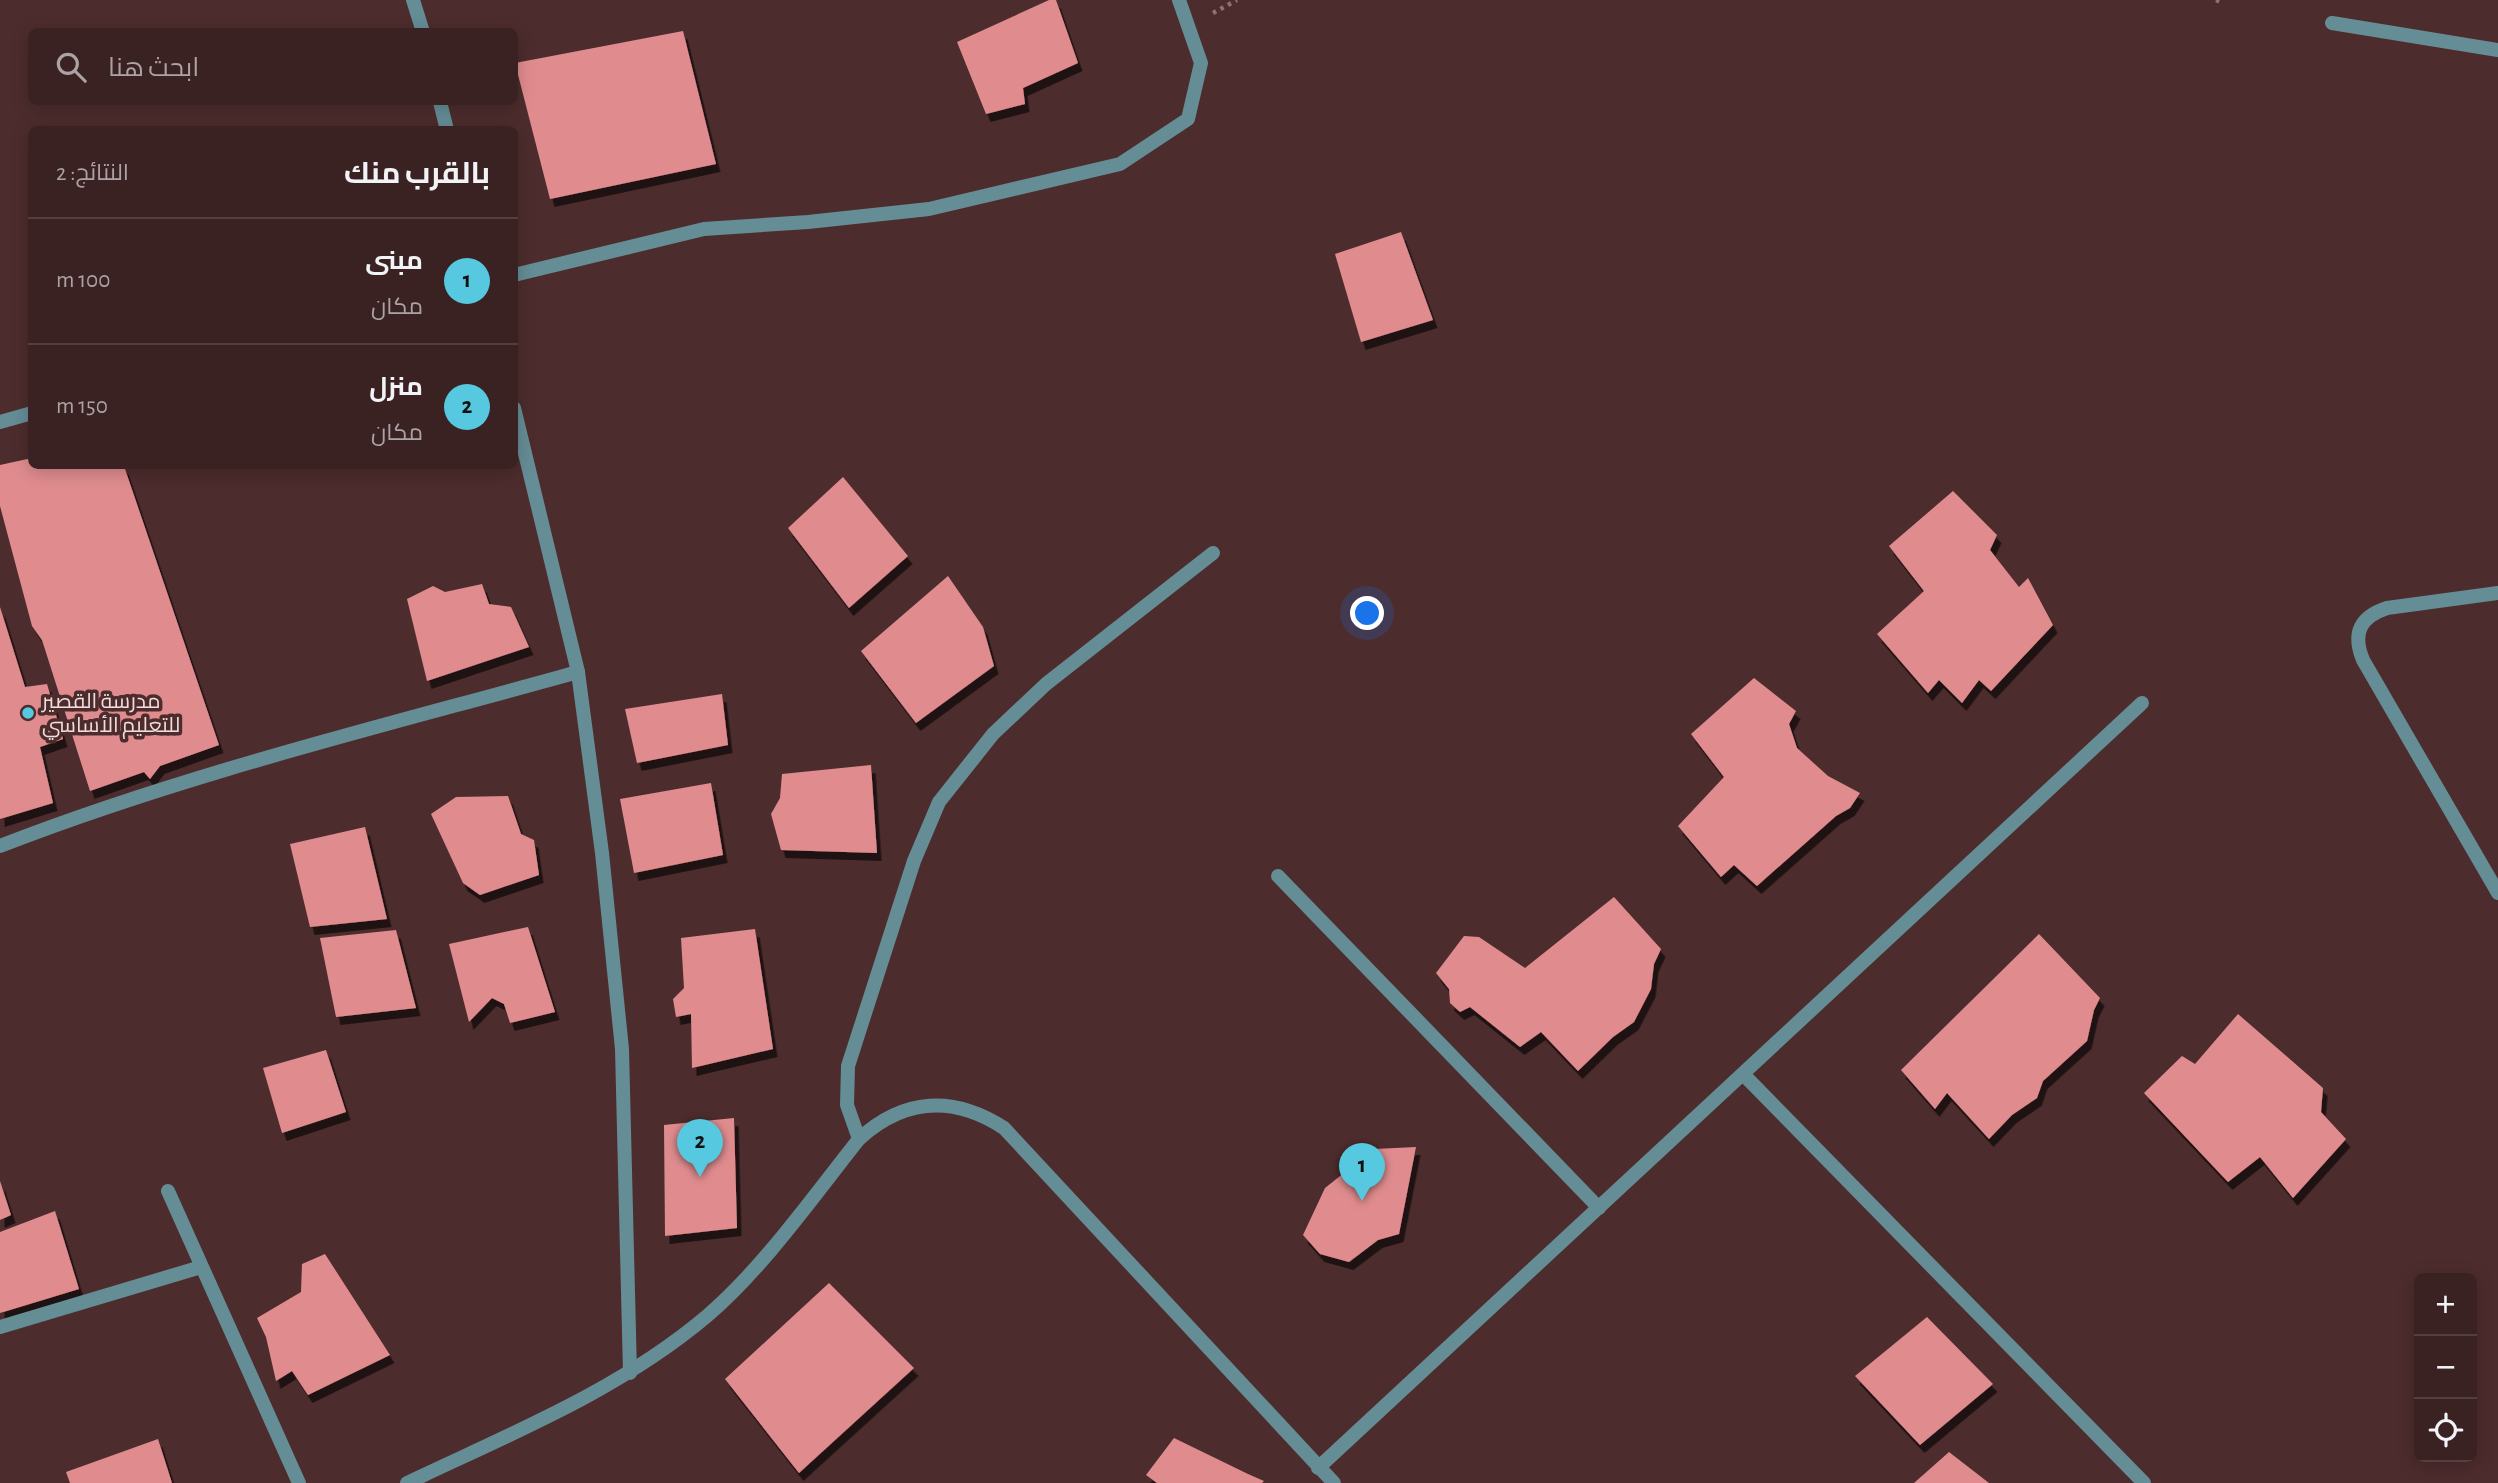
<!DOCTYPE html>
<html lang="ar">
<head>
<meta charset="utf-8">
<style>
  :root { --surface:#3a2122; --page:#41292a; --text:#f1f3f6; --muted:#aba3a5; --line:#543e40; --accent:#56c9e0 }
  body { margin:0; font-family:"Alegreya Sans",Cairo,sans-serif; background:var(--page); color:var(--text); direction:rtl }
  .controls { position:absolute; right:21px; bottom:21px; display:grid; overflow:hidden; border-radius:10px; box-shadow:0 4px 18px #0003 }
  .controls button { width:63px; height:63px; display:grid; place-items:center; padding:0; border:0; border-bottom:2px solid var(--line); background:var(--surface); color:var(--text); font:35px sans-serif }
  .you { position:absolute; left:1368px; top:614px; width:24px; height:24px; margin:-18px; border:5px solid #fff; border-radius:50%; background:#1a73e8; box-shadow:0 0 0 10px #1a73e833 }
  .badge { display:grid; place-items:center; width:46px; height:46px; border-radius:50%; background:var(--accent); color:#111; font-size:23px; font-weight:700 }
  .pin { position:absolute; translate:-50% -58px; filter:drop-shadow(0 2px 4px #0008) }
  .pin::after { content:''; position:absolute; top:37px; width:24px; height:21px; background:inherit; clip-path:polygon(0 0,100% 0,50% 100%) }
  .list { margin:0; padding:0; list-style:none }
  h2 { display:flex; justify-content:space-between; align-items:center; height:91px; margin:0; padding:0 28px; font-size:30px }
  h2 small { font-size:23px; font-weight:400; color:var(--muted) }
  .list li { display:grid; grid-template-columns:46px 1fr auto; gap:21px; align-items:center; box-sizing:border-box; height:126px; padding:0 28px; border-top:2px solid var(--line) }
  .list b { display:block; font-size:26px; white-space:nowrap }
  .list p { margin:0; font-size:23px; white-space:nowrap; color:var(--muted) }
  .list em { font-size:23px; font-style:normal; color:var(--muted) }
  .icon { flex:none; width:38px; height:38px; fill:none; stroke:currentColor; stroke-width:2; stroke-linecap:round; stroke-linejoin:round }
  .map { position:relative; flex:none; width:2498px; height:1483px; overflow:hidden; direction:ltr }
  .search { position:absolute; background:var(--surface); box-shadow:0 4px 18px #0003; left:28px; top:28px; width:490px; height:77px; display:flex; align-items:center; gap:18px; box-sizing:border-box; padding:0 24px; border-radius:10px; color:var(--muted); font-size:26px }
  .panel { position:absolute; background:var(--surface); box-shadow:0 4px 18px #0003; left:28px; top:126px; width:490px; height:343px; border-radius:10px; direction:rtl }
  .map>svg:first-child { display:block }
</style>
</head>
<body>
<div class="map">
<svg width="2498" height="1483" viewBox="0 0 2498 1483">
  <defs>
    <filter id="shadow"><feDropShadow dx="4.5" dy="8" stdDeviation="0" flood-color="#0009"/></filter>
  </defs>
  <rect width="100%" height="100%" fill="#4d2c2d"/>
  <g fill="#e08c8f" filter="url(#shadow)">
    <path d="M1049 0H1056L1078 63 1023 88 1025 104 986 114 957 42Z"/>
    <path d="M683 31 716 164 550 199 515 63Z"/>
    <path d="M1401 232 1433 320 1361 342 1335 254Z"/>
    <path d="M32 458V466H124L219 745 160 766 150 779 144 772 90 791 42 640 32 626 0 506V465Z"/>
    <path d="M843 477 908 556 849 608 788 528Z"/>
    <path d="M1953 491 1997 535 1990 550 2019 587 2028 578 2053 625 1991 691 1979 680 1962 703 1939 680 1928 693 1877 634 1924 591 1889 546Z"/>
    <path d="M948 576 983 627 994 666 916 723 861 651Z"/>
    <path d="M482 584 489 604 511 607 529 647 427 681 407 599 433 586 445 592Z"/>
    <path d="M0 607 25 687 47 684 63 739 40 747 53 803 0 819Z"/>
    <path d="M1754 678 1796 711 1789 724 1797 748 1828 776 1860 793 1850 808 1836 816 1757 886 1734 865 1721 877 1678 826 1724 777 1691 734Z"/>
    <path d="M722 694 728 745 637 763 625 709Z"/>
    <path d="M871 765 877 853 781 850 771 814 780 798 782 774Z"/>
    <path d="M711 783 723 855 634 873 620 799Z"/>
    <path d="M508 796 521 834 534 840 539 875 480 895 463 883 431 814 456 797Z"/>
    <path d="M365 827 387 919 310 927 290 844Z"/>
    <path d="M1614 897 1661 949 1654 964 1651 989 1634 1022 1613 1037 1578 1071 1541 1032 1520 1047 1470 1007 1460 1012 1450 1003 1449 989 1436 973 1464 936 1479 937 1525 968Z"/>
    <path d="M528 927 555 1012 510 1023 504 1004 492 998 469 1022 449 944Z"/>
    <path d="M755 929 773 1049 692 1068 691 1014 676 1017 673 999 684 988 681 938Z"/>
    <path d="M396 930 416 1008 336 1017 320 938Z"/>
    <path d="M2039 934 2100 998 2094 1010 2087 1041 2043 1081 2037 1098 2012 1115 1989 1139 1947 1093 1935 1109 1901 1070Z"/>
    <path d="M2238 1014 2323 1088 2321 1112 2346 1139 2293 1198 2260 1157 2228 1182 2144 1093 2182 1056 2195 1064Z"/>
    <path d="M326 1050 346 1112 282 1133 263 1068Z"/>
    <path d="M734 1118 737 1228 665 1236 664 1125Z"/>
    <path d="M1416 1147 1399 1234 1378 1240 1349 1262 1320 1254 1303 1235 1325 1188 1374 1149Z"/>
    <path d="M0 1181 11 1215 0 1220Z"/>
    <path d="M55 1211 79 1289 0 1313V1232Z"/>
    <path d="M325 1254 390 1355 308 1395 292 1371 276 1381 266 1337 257 1318 301 1292 302 1264Z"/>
    <path d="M829 1283 914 1368 799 1473 725 1379Z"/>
    <path d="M1927 1317 1993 1384 1920 1445 1855 1376Z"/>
    <path d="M1174 1438 1248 1474 1264 1481 1262 1483H1157L1146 1475Z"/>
    <path d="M158 1439 172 1483H70L66 1472Z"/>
    <path d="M1949 1452 1989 1483H1914Z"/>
  </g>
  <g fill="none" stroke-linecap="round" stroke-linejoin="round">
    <g stroke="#8f7273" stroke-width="4.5" stroke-dasharray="3.5 5" stroke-linecap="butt">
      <path d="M2216 0 2221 2"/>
      <path d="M1213 13 1237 0"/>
    </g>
    <g stroke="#658d96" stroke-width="14">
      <path d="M413 0 423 32"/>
      <path d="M2332 23 2498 50"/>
      <path d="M440 102 447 130"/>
      <path d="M514 275 704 229 808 222 929 209 1120 164 1188 119 1201 63 1179 0"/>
      <path d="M514 408 578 672 602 853 622 1049 630 1373"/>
      <path d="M0 422 32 413"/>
      <path d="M2498 593 2387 608C2360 617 2352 633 2363 660L2498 893"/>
      <path d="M0 846C188 773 384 726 578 672"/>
      <path d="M1278 876 1599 1208"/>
      <path d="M1743 1074 2144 1483"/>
      <path d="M859 1139 847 1105 848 1066 914 861 939 802 993 734 1046 684 1213 553"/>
      <path d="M168 1191 299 1483"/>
      <path d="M0 1327 201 1267"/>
      <path d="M1318 1468 2142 703"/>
      <path d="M407 1483C512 1433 618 1391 707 1316 763 1268 813 1197 859 1139 904 1098 953 1095 1004 1128L1334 1483"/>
    </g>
  </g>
  <circle fill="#56c9e0" stroke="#4d2c2d" stroke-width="2.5" cx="28" cy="713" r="7"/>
  <g text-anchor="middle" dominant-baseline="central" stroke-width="7" stroke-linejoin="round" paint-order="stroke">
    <g font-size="21" fill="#f2dcdc" stroke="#4d2c2d" text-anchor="start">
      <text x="42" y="701">مدرسة القصير<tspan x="42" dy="24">للتعليم الأساسي</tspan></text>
    </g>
  </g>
</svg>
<div class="controls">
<button>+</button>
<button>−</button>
<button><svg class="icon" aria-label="locate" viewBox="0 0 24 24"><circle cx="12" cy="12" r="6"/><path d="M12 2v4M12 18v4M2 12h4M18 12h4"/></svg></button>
</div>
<div class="you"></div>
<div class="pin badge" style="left:1362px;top:1201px">1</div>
<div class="pin badge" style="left:700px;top:1177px">2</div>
<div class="search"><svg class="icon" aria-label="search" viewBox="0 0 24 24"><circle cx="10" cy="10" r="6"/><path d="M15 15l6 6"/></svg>ابحث هنا</div>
<section class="panel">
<h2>بالقرب منك<small>النتائج: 2</small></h2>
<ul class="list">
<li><span class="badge">1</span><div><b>مبنى</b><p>مكان</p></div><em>100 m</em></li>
<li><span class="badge">2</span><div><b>منزل</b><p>مكان</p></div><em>150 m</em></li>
</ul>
</section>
</div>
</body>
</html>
